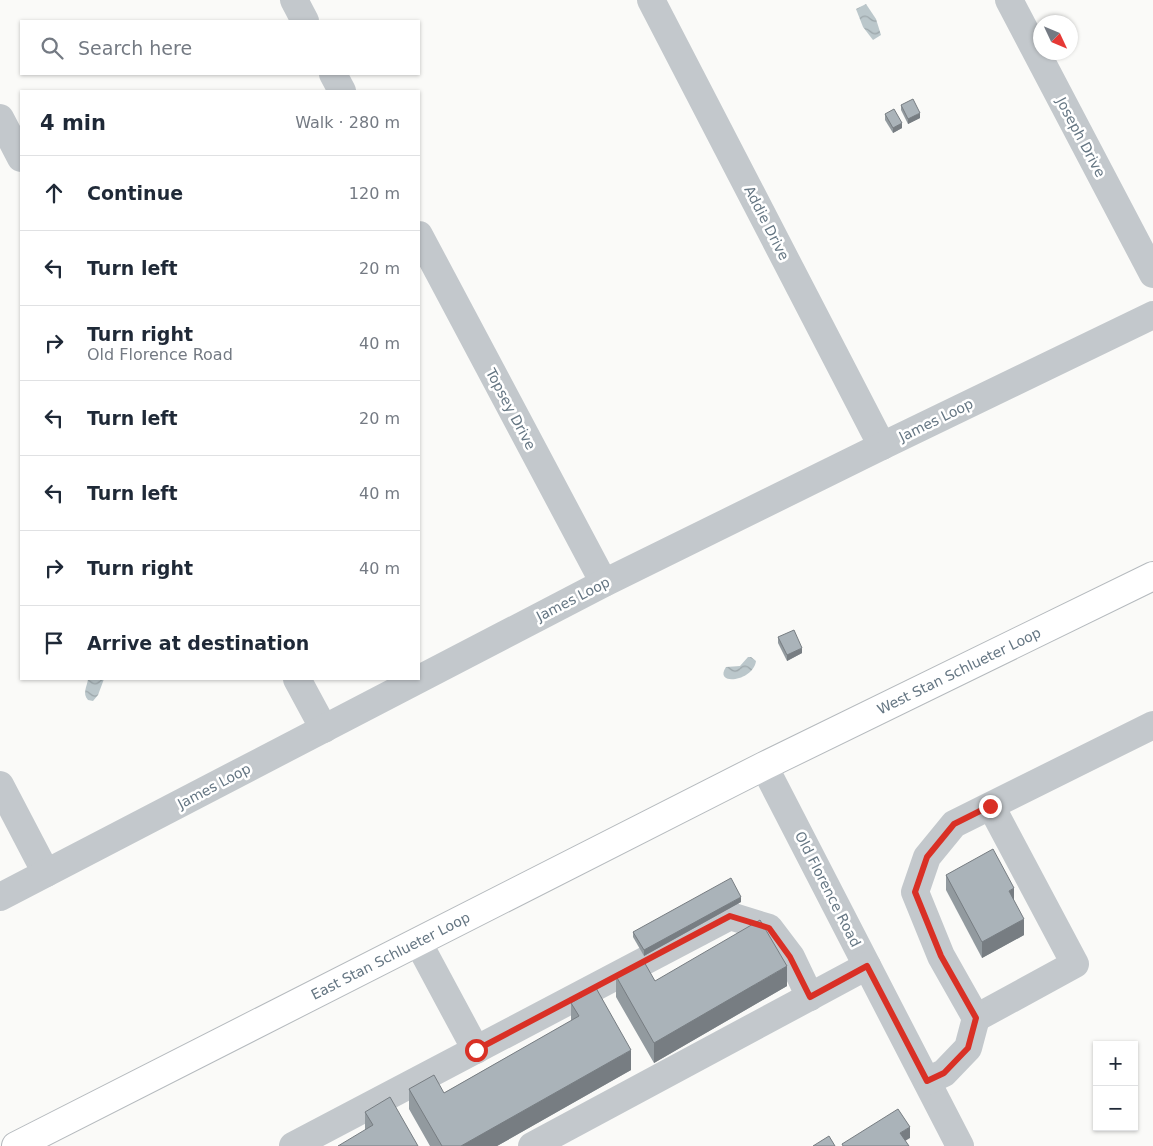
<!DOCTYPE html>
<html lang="en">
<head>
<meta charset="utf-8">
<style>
  :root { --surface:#fff; --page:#f2f2f3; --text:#1f2937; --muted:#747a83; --line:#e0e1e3 }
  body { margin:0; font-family:"DejaVu Sans",sans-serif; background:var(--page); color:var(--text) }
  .controls { position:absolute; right:15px; bottom:15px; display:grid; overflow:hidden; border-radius:0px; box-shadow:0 1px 4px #0004 }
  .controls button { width:45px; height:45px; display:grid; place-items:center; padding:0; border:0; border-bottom:1px solid var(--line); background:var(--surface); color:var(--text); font:25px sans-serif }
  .compass { position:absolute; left:1033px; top:15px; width:45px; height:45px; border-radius:50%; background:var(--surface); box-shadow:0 1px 4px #0004; rotate:134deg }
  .stop { position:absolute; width:15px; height:15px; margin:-11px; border:4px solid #d93025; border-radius:50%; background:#fff }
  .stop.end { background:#d93025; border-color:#fff; box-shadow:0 1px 5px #0008 }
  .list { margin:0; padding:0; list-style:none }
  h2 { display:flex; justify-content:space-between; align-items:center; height:65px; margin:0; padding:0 20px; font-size:21px }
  h2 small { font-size:16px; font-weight:400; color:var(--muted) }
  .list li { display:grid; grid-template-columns:32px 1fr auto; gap:15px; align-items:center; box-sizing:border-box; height:75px; padding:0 20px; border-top:1px solid var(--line) }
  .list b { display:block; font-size:19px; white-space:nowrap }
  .list p { margin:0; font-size:16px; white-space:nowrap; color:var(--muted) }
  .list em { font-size:16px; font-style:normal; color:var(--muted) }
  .icon { flex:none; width:28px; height:28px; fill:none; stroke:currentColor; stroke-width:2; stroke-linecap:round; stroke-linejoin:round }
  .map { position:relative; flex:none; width:1153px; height:1146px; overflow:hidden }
  .search { position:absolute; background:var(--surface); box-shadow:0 1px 4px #0004; left:20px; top:20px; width:400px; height:55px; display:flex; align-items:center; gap:12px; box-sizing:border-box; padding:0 18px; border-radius:0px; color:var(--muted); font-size:19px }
  .panel { position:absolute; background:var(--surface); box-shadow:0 1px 4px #0004; left:20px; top:90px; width:400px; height:590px; border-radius:0px }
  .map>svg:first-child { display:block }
</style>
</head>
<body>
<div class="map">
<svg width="1153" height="1146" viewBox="0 0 1153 1146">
  <defs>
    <pattern id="water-waves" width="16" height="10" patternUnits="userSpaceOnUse" patternTransform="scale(1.25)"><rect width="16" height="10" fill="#bbc7cb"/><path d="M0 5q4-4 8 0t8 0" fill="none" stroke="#9ca6aa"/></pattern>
  </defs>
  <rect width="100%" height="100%" fill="#fafaf8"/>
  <g fill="url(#water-waves)">
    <path d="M866 4 876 19 881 35 873 40 863 27 856 9Z"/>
    <path d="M748 657H751L756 661C753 682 713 686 726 667L740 666Z"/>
    <path d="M88 679H104L98 695 93 701 88 700C82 693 87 687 88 679Z"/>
  </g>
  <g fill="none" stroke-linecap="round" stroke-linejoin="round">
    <g stroke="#b5babe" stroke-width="30">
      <g id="major">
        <path id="s1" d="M16 1146 764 766 1153 576"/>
      </g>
    </g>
    <g stroke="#c3c8cc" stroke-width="28">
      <path d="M294 0 305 21"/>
      <path d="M651 0 882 446"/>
      <path d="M1009 0 1153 274"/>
      <path d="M333 74 342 91"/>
      <path d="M0 118 21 158"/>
      <path d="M419 235 604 583"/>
      <path d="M297 679 324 729"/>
      <path d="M764 766 960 1146"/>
      <path d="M0 785 46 873"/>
      <path d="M0 897 604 583 882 446 1153 315"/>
      <path d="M418 942 476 1050"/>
      <path d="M976 1018 1075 964 991 806"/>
      <path d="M927 1081 944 1073 968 1048 976 1018 941 956 915 892 927 857 954 824 1153 725"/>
      <path d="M293 1146 730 916 769 928 791 957 810 997"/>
      <path d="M532 1146 867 966"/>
    </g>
    <use href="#major" stroke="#fff" stroke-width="28"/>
  </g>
  <g fill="#929a9f">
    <path d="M901 105 920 118 908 124 901 110Z"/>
    <path d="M885 114 902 128 893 133 885 120Z"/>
    <path d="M778 637 802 653 787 661 778 643Z"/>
    <path d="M946 875 1014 901 1024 935 982 958 946 890Z"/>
    <path d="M741 902 644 956 633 937V932Z"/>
    <path d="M616 976 655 981 787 986 654 1063 616 997Z"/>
    <path d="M571 1003 631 1070 497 1146H430L409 1109V1089L444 1093 571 1021Z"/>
    <path d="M365 1112 418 1146 365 1130Z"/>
  </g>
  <g fill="#777d82">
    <path d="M920 113V118L908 124V119Z"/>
    <path d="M902 123V128L893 133V128Z"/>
    <path d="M802 648V653L787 661V655Z"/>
    <path d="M1014 888V904L1009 891Z"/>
    <path d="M741 897V902L644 956V950Z"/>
    <path d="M1024 919V935L982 958V942Z"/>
    <path d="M787 966V986L654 1063V1043Z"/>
    <path d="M631 1050V1070L497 1146H461Z"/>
    <path d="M910 1127V1138L900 1144V1133Z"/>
  </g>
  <g fill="#aab3b9" stroke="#777d82">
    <path d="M913 99 920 113 908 119 901 105Z"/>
    <path d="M894 109 902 123 893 128 885 114Z"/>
    <path d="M794 630 802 648 787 655 778 637Z"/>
    <path d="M993 849 1014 888 1009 891 1024 919 982 942 946 875Z"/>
    <path d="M731 878 741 897 644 950 633 932Z"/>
    <path d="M760 920 787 966 654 1043 616 976 643 960 655 981Z"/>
    <path d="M596 988 631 1050 461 1146H442L409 1089 434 1075 444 1093 579 1016 571 1003Z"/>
    <path d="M390 1097 418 1146H338L373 1125 365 1112Z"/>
    <path d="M898 1109 910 1127 900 1133 909 1146H843L842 1144Z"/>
    <path d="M829 1136 835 1146H813Z"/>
  </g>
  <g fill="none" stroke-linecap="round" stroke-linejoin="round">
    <path stroke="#d93025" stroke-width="6" d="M476 1050 730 916 769 928 790 957 810 997 867 966 927 1081 944 1073 968 1048 976 1018 941 956 915 892 927 857 954 824 990 806"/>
  </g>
  <g text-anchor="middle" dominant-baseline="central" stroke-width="5" stroke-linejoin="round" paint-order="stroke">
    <g font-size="14" fill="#657683" stroke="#fff">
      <text transform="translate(1081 137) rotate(62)">Joseph Drive</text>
      <text transform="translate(767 223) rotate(63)">Addie Drive</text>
      <text transform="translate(511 409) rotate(62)">Topsey Drive</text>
      <text transform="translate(936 420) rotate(-26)">James Loop</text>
      <text transform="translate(573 599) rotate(-27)">James Loop</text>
      <text stroke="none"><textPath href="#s1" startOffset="1056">West Stan Schlueter Loop</textPath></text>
      <text transform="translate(214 786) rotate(-28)">James Loop</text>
      <text transform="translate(828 889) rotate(63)">Old Florence Road</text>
      <text stroke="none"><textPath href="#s1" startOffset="420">East Stan Schlueter Loop</textPath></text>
    </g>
  </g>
</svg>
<div class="controls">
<button>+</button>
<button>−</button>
</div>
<svg class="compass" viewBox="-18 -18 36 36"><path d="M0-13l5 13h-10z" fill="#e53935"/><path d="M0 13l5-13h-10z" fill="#747a83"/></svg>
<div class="stop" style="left:476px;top:1050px"></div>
<div class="stop end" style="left:990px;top:806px"></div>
<div class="search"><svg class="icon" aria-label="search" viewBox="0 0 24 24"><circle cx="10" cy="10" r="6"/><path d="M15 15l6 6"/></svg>Search here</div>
<section class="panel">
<h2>4 min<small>Walk · 280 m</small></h2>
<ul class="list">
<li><svg class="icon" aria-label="ahead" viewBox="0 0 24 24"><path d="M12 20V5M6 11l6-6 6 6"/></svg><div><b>Continue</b></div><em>120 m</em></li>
<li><svg class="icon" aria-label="left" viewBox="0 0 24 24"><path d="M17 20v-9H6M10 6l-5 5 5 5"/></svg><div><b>Turn left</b></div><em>20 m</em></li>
<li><svg class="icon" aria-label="right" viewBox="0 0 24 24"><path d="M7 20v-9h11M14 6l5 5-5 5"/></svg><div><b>Turn right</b><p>Old Florence Road</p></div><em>40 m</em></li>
<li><svg class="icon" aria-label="left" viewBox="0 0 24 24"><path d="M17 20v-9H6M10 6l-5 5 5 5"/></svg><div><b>Turn left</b></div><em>20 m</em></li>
<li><svg class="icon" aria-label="left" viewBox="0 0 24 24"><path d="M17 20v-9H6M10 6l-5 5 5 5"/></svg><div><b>Turn left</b></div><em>40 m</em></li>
<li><svg class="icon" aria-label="right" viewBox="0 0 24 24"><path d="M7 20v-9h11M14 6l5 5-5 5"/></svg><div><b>Turn right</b></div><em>40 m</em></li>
<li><svg class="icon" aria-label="arrive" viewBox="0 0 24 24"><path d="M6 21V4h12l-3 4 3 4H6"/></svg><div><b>Arrive at destination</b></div></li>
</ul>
</section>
</div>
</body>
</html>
